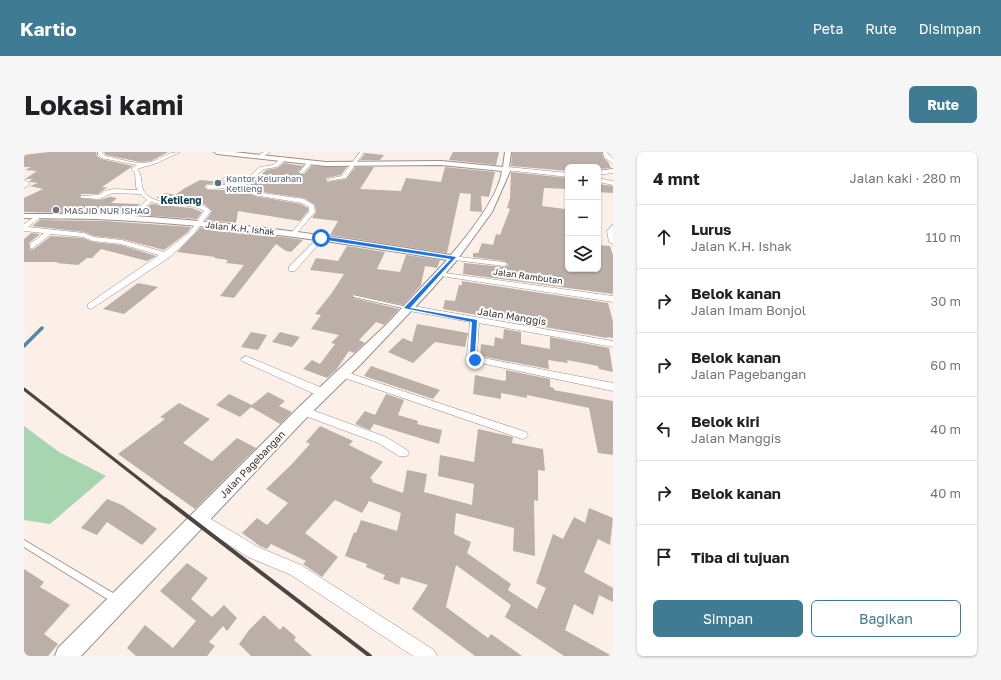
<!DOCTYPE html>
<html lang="id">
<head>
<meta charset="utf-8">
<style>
  :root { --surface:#fff; --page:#f6f6f6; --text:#202124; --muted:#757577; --line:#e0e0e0; --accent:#3f7c93 }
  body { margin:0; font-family:"Golos Text",sans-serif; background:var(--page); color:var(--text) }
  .controls { position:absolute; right:12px; top:12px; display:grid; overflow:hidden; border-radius:6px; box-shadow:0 1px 3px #0004 }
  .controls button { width:36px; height:36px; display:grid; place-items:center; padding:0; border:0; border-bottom:1px solid var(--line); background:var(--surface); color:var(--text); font:20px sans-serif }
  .stop { position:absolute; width:12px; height:12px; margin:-9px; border:3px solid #1a73e8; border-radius:50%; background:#fff }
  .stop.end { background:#1a73e8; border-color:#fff; box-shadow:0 1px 4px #0008 }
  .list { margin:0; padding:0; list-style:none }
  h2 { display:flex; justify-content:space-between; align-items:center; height:52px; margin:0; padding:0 16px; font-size:17px }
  h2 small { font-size:13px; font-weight:400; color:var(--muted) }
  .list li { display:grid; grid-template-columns:26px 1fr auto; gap:12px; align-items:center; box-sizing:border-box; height:64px; padding:0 16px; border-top:1px solid var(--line) }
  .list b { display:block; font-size:15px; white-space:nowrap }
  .list p { margin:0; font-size:13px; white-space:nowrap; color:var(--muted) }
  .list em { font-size:13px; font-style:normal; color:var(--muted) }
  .actions { display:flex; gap:8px; padding:12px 16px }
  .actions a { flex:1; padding:9px 0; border:1px solid var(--accent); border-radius:6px; text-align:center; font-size:14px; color:var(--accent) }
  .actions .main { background:var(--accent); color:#fff }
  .icon { flex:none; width:22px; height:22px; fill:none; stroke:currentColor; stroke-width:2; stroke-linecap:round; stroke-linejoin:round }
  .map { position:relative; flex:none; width:589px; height:504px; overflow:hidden; border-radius:6px }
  header { display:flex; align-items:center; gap:24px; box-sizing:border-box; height:56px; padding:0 20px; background:var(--accent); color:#fff }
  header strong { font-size:19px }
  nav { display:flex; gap:22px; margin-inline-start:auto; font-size:14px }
  .intro { display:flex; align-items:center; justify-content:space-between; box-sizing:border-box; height:96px; padding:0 24px }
  h1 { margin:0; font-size:28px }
  .button { padding:10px 18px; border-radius:6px; background:var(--accent); color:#fff; font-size:14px; font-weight:700 }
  main { display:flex; gap:24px; padding:0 24px }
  aside { flex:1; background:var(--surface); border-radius:6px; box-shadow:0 1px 3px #0004 }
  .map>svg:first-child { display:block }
</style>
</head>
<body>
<header>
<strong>Kartio</strong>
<nav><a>Peta</a><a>Rute</a><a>Disimpan</a></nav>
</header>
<div class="intro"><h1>Lokasi kami</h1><a class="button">Rute</a></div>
<main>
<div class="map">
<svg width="589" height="504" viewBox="0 0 589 504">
  <rect width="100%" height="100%" fill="#fcefe7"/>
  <path fill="#a6d5b0" d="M0 274 35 300 82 324 26 372 0 368Z"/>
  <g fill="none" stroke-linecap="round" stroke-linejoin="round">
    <path stroke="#5189a4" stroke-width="3.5" d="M0 194 18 176"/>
  </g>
  <g fill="#bbafa8">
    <path d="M25 0H72L73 4 77 7 109 14 78 35 84 36 81 37 74 42H57L56 46 75 48 89 44 87 45 93 46 87 51 116 52 104 62 0 60V46L19 37 6 34 14 31 6 30 5 29 9 27H1L13 19 1 18 7 15H0V3Z"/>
    <path d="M80 0H144L127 9 116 10 82 3Z"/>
    <path d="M429 0H475L472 13 425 8Z"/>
    <path d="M488 0H578L579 5 584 10 587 16 574 17V15H544V19L487 14Z"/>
    <path d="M341 1 360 3 356 8H336Z"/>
    <path d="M260 11 279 14 274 20 275 22H280L287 14 323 15 317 23 302 26 303 30 322 27 331 15H350L336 37 377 39 382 26 417 30 421 15 471 20 465 45 457 44 458 60 446 59 447 42 436 41 423 101 306 83 314 69 288 66 292 60 291 53 280 46 231 39 228 42 230 44 277 52 284 56V59L276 69 214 59 212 71 182 68 188 59 181 53 173 50 132 46 142 41 151 43 161 36 176 28 208 31 183 32 180 35 184 38H211L220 32 226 33 242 18 253 16Z"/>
    <path d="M487 20 544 26V37L520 36 518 54 541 57 544 117H574V93L586 94 589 103V142L439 122 440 111 480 115 485 113 480 109 449 105V101H454L458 91 469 93 472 82 476 83 486 57 483 56 486 46Z"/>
    <path d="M574 32 589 34V41L574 40Z"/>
    <path d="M127 52 168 56 178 60 173 67 114 63Z"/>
    <path d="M16 68 82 69 167 75 164 80 140 98 98 87 70 84 60 80 8 74Z"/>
    <path d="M176 76 259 85 279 88 267 100 262 99 252 92 210 146 196 144 220 113 202 111 204 108 190 106 191 105 153 100Z"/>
    <path d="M7 81 16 82 5 91 6 98 10 97 27 84 59 86 69 90 97 93 132 104 123 109 77 97 68 106H63L54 113 32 111 35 110H0V87Z"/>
    <path d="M323 94 361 100 353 117 376 120 382 103 416 108 413 116 401 114 397 133 379 153 328 142 329 146 375 157 360 173 352 170 335 188 341 191 330 201 325 199 312 218 303 226 279 217 288 208 296 212 311 192 307 191 315 183 287 177 297 163 291 162 307 142 320 122 286 118 292 106 314 109Z"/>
    <path d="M438 129 584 151 589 170V186L583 185V186L419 157 421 148 431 149 435 133H438Z"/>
    <path d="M114 131 134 135 100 162 79 157Z"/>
    <path d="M393 172 444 181 441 195 411 190 389 211 364 200 379 186 388 190Z"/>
    <path d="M480 177 497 180V192L526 197V185L585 196 589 220 575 217 574 214 543 208 544 211 524 208 525 217 456 204 457 192 470 194 471 185 479 187Z"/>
    <path d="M227 180 243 183 234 198 217 195Z"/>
    <path d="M256 180 276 185 268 195 248 190Z"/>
    <path d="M347 214 416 238 409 247 340 224Z"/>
    <path d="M482 218 526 227V235L530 236V238L589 249V303L574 301 565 256 503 243V246L477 241V247L449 242 451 223 480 229 482 228Z"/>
    <path d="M244 240 261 249 255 254 268 260 256 272 227 255 216 265 192 253 205 242 228 253Z"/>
    <path d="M362 242 380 248 374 263 394 269 393 272 418 278 415 292 350 272 346 278 331 272 341 259 351 263Z"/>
    <path d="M155 251 186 267 159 291 188 309 213 286 232 296 171 357 94 302 141 267 136 265Z"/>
    <path d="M296 274 329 289 325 293 359 310 346 326 349 328 348 330 379 341 383 318 403 322 400 340 448 353 450 332 414 324 416 303 450 310 454 277 489 285 488 291 519 297 521 319 514 318V349L510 348 511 404 489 399 490 376 432 361 430 382 447 390 443 401 487 432 484 438 513 457 522 436 512 431 529 382 539 387 550 365 561 371 565 356 589 366 586 393 574 387 560 420 589 436V450L575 443 569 463 550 452 541 478 588 504H540L481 465 487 453 432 413 422 455 464 486 467 482 498 504H451L388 457 404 433 377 425 375 433 359 427 361 423 342 415 343 412 321 404 330 380 332 381 337 368 373 379 377 361 345 349 338 361 311 348 281 381 314 405 298 425 279 412 282 409 247 392 243 397 236 394 218 381 233 366 243 373 264 351 242 337 267 313 286 292 282 290Z"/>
    <path d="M83 347 98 353 133 377 118 393 83 370 73 383 57 376Z"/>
    <path d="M163 411 184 426 167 447 188 465 200 453 213 466 203 479 199 474 185 490 191 494 183 504H112L103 496 121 473 149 496 172 469 136 439Z"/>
    <path d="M0 417 20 430 16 435 46 453 20 482 34 492 24 504H0Z"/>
    <path d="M240 463 256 478 259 474 272 485 270 488 288 504H227L215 492 225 478Z"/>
  </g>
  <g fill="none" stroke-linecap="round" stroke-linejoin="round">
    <g stroke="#9a8f87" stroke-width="1.5">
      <g id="service">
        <path d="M329 143 383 155 385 156 383 157 330 145H329Z"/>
        <path d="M0 388 94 444 95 447 94 450 91 451 88 450 0 395Z"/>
      </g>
    </g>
    <g stroke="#9a8f87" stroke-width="1">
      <g id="minor">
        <path d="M74 0H78L81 4C95 6 113 14 127 10 138 6 144 0 156 0L133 11 113 17C120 24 115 35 122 42 138 58 171 43 187 59L169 83 146 105 67 157 64 156V152L135 103 97 92 69 89 59 85 27 82 9 96H6V92L20 81 0 79V72L15 62 17 63V65L4 75 60 81 70 85 98 88 140 100 165 81 180 59C166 50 144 55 127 50L105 68 102 66 103 65 123 48 116 42 89 41 75 47 57 46V44L74 43 81 39 89 37 114 38 112 35 111 21 107 17 113 13 77 6 74 3Z"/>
        <path d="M240 0H246L237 6H233V4Z"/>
        <path d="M336 0H340L322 26 303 29V27L318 24Z"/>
        <path d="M579 0H583L589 7V12L580 5Z"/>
        <path d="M259 5 262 7 253 15 240 17 226 29 220 30 211 36 184 37 181 35 184 33H208L212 30 197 28 200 26 222 27 236 15 249 13Z"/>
        <path d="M284 9 289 10 279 21H275Z"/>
        <path d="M484 15 544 21V25L482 18Z"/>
        <path d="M589 17V21L574 23V19Z"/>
        <path d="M574 26 589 29V33L574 30Z"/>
        <path d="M1 28 6 32 0 36V29Z"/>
        <path d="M232 40 280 47 290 53 291 60 271 83H267V81L285 60V55L278 51 230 43 229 42Z"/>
        <path d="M589 73V92L585 90 583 79Z"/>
        <path d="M295 85 300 86 271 119H265V115Z"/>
        <path d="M427 104 480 110 484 112 480 114 430 108H427Z"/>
        <path d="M414 120 589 144V150L417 124H414Z"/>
        <path d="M383 153 589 189V195L455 171 453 203 454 205 589 231V239L447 209 443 203 446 170 380 158V154Z"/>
        <path d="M222 204 303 238 304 241 299 245 295 244 218 209 217 207Z"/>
        <path d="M319 219 502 280 504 283 502 286 498 287 315 224 314 222 315 220Z"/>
        <path d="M280 255 362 285 383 298 385 301 383 304H375L354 291 276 262 274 259Z"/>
        <path d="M175 360 234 395 277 413 410 498 413 504H389L267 423 224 405 170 370 168 366 170 362Z"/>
      </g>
    </g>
    <g stroke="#9a8f87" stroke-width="2">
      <path id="tertiary" d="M190 0H210L302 10 417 9 479 15 481 0H487L485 15 487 17 468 60 433 108 407 138 337 212 285 263 57 504H31L34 496 275 255 363 172 423 108C314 90 204 74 94 68 63 66 31 67 0 66V62C31 62 63 61 94 63 206 69 316 85 427 103 444 83 475 44 478 19L417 13 302 14 193 2Z"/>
    </g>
    <path stroke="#b8aea8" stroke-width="1.5" stroke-dasharray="1 1.5" stroke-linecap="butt" d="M59 12 70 7"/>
    <use href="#service" fill="#fff" fill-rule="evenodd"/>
    <use href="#minor" fill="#fff" fill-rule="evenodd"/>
    <use href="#tertiary" fill="#fff" fill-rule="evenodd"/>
    <path stroke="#4b4542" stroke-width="3" d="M0 237 142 348"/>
    <path stroke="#4b4542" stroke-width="4" d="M141 347 346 504"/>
  </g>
  <path fill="#1a73e8" d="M297 84 432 105 386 156 453 168 451 203 453 209H449L446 203 448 170 380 156 427 107 296 87Z"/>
  <circle fill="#5c6f8a" stroke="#fff" stroke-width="1.5" cx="194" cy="31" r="4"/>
  <circle fill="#6b7280" stroke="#fff" stroke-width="1.5" cx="32" cy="58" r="4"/>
  <g text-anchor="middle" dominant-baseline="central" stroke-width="4" stroke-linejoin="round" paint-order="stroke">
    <g font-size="9" fill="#4e5e75" stroke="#fff" text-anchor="start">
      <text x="202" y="26">Kantor Kelurahan<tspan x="202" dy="10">Ketileng</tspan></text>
    </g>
    <g font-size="9" fill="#5b616d" stroke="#fff" text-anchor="start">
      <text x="40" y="58">MASJID NUR ISHAQ</text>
    </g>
    <g font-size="9" fill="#35302d" stroke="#fff">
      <text transform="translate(216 76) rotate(6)">Jalan K.H. Ishak</text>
      <text transform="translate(504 124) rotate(8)">Jalan Rambutan</text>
    </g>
    <g font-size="10" font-weight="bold" fill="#053c4d" stroke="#fff">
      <text x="157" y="48">Ketileng</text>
    </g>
    <g font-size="10" fill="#35302d" stroke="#fff">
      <text transform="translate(488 164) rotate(9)">Jalan Manggis</text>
      <text transform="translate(228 312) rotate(-46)">Jalan Pagebangan</text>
    </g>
  </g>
</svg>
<div class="controls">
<button>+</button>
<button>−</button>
<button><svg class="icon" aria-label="layers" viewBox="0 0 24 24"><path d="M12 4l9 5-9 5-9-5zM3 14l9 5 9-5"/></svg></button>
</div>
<div class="stop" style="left:297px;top:86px"></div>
<div class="stop end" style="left:451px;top:208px"></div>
</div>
<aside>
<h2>4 mnt<small>Jalan kaki · 280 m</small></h2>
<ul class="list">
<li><svg class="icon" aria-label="ahead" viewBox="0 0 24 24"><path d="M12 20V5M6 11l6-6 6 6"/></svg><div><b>Lurus</b><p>Jalan K.H. Ishak</p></div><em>110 m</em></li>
<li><svg class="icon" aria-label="right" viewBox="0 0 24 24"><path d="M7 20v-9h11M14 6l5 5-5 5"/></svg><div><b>Belok kanan</b><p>Jalan Imam Bonjol</p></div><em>30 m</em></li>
<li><svg class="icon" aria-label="right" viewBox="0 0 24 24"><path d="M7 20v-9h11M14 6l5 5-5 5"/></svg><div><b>Belok kanan</b><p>Jalan Pagebangan</p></div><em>60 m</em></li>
<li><svg class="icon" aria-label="left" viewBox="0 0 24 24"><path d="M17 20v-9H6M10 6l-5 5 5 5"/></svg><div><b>Belok kiri</b><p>Jalan Manggis</p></div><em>40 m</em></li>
<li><svg class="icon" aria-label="right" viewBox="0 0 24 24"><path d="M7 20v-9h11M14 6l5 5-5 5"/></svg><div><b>Belok kanan</b></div><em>40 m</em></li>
<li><svg class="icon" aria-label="arrive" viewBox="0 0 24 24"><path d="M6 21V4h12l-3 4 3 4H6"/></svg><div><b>Tiba di tujuan</b></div></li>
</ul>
<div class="actions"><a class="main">Simpan</a><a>Bagikan</a></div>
</aside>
</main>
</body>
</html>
